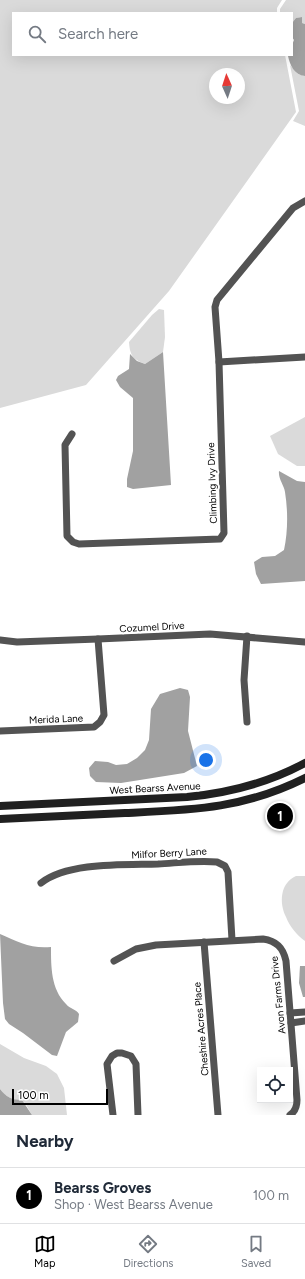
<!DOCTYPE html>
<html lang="en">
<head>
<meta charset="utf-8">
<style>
  :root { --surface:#fff; --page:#f6f6f7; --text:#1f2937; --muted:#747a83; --line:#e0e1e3; --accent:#000 }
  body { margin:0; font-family:Figtree,sans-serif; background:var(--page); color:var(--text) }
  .controls { position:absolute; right:12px; bottom:12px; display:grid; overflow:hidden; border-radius:0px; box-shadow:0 4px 16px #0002 }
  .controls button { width:36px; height:36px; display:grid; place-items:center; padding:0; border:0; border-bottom:1px solid var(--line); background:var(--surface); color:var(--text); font:20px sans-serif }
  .compass { position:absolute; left:209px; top:68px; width:36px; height:36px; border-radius:50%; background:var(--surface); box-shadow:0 4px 16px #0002; rotate:357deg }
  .scale { position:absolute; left:12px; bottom:10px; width:96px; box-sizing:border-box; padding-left:4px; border:2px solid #000; border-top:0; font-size:11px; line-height:14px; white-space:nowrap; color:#000; -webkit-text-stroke:3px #fff; paint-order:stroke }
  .you { position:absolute; left:206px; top:760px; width:14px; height:14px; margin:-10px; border:3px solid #fff; border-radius:50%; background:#1a73e8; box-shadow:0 0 0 6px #1a73e833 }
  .badge { display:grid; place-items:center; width:26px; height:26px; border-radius:50%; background:var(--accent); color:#fff; font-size:13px; font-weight:700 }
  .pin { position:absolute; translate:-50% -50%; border:2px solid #fff; box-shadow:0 1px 4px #0006 }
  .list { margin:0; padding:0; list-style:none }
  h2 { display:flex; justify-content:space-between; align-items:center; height:52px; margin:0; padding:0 16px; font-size:17px }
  h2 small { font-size:13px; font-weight:400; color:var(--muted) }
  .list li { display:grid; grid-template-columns:26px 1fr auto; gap:12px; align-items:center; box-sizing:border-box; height:56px; padding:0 16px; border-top:1px solid var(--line) }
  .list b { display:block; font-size:15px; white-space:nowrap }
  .list p { margin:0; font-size:13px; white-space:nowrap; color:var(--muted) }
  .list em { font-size:13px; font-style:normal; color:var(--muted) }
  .icon { flex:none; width:22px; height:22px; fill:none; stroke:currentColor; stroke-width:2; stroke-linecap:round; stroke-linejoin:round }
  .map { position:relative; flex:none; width:305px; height:1115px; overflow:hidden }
  .search { position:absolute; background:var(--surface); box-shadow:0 4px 16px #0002; left:12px; right:12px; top:12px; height:44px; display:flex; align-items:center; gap:10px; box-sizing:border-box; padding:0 14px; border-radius:0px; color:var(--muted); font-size:15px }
  .sheet { height:108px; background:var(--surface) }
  nav { display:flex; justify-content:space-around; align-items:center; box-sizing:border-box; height:56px; border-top:1px solid var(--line); background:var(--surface); font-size:11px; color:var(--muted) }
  nav a { display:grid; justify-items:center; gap:2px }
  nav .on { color:var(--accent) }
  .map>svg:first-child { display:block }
</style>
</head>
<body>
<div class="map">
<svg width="305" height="1115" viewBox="0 0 305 1115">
  <rect width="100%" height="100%" fill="#fff"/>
  <g fill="#dadada" fill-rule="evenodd">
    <path d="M0 0H282L277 8V13H13V55H285L296 112 169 291 86 385 0 408ZM215 74H239V98H215Z"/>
    <path d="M286 0H305V24L302 23V17L296 18 292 23V13H280V9Z"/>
    <path d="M290 65 298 74 305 76V126L293 121 299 111Z"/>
    <path d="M159 309 164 310 165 337 163 352 145 364C132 359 130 355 129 342L152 315Z"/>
    <path d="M305 417V466H297L278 454 270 436Z"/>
    <path d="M296 876H305V941C297 935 290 927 286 917 279 903 280 883 296 876Z"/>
    <path d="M0 1044 24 1058 46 1066 57 1074 64 1088 67 1115H32L25 1103C14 1099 7 1099 0 1089Z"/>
  </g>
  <g fill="#a1a1a1">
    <path d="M302 17V23L305 24V76C294 75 290 65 288 56L292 55V45L294 40 292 37V23L296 18Z"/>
    <path d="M163 352 171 485 133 489 127 487V479L133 451V398L120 387 116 380 118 376 129 369 130 354 137 361 145 364Z"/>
    <path d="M279 471 297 481 305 482V581L261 584 256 574 254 562 262 557 275 556 284 550C288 531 288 511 285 492 284 485 278 479 279 471Z"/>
    <path d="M180 688 188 690 190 697 188 731 197 766 184 773 121 783 96 782 90 776 89 768 95 761 108 762 116 765 127 764 137 758 145 750 149 740 151 709 160 694Z"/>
    <path d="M0 934C18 942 31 949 51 947 51 967 51 989 66 1004 70 1009 76 1009 79 1014L78 1022 66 1032 57 1056 52 1055 23 1033 9 1024 5 1019 3 1003Z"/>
    <path d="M300 966H305V997H303L299 983Z"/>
    <path d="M0 1089C6 1097 12 1100 22 1100L32 1115H0Z"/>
  </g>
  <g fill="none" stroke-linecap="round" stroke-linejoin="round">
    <g stroke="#535353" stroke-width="7">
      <path d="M219 362 305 357"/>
      <path d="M72 434 65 445 67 536 73 542 79 544 220 539 224 533 219 362 215 307 217 300 293 208 305 201"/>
      <path d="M247 636 244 680 247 722"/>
      <path d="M0 640 17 642 98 639 210 634 305 642"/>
      <path d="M0 731 94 727 100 722 104 715 98 639"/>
      <path d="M41 883C68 862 124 865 158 864 177 863 198 860 217 862L225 866 228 872 232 940"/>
      <path d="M204 942 218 1115"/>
      <path d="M114 961 136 949 156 945 263 939C276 941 283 947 286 961L297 1100C297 1106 296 1111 290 1115"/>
      <path d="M290 1013 305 1012"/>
      <path d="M291 1023 305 1021"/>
      <path d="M113 1115 107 1064 112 1056 117 1053H122L131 1056 136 1064 138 1115"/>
    </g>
    <g stroke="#202020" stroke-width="8">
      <path d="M0 806 187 797C229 793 268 783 305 763"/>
      <path d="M0 819C42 817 83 815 125 813 192 810 243 809 305 778"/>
    </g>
  </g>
  <g text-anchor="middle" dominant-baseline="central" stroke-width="4" stroke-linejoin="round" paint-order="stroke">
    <g font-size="10" fill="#000" stroke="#fff">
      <text transform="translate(212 483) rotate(-92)">Climbing Ivy Drive</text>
      <text transform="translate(152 627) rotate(-3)">Cozumel Drive</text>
      <text transform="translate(56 719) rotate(-2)">Merida Lane</text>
      <text transform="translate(155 788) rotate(-3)">West Bearss Avenue</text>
      <text transform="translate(169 853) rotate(-3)">Milfor Berry Lane</text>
      <text transform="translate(278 995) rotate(-96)">Avon Farms Drive</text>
      <text transform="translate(201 1029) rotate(-95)">Cheshire Acres Place</text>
    </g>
  </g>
</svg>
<div class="controls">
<button><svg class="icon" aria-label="locate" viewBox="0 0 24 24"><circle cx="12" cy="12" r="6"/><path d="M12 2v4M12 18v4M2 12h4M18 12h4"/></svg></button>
</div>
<svg class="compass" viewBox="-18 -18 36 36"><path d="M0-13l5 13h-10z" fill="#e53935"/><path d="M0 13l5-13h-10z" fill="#747a83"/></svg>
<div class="scale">100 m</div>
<div class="you"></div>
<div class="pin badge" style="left:280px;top:816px">1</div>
<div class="search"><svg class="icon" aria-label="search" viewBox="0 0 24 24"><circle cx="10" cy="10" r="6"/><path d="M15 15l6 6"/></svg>Search here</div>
</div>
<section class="sheet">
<h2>Nearby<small></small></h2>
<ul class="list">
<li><span class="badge">1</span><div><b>Bearss Groves</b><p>Shop · West Bearss Avenue</p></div><em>100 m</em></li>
</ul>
</section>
<nav>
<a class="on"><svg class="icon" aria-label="map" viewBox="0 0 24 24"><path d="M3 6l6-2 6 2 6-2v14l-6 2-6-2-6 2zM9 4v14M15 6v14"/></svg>Map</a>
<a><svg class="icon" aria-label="directions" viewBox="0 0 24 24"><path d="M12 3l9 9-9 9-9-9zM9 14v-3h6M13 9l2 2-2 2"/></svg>Directions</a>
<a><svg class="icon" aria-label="saved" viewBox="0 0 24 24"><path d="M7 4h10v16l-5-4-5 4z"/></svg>Saved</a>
</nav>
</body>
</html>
